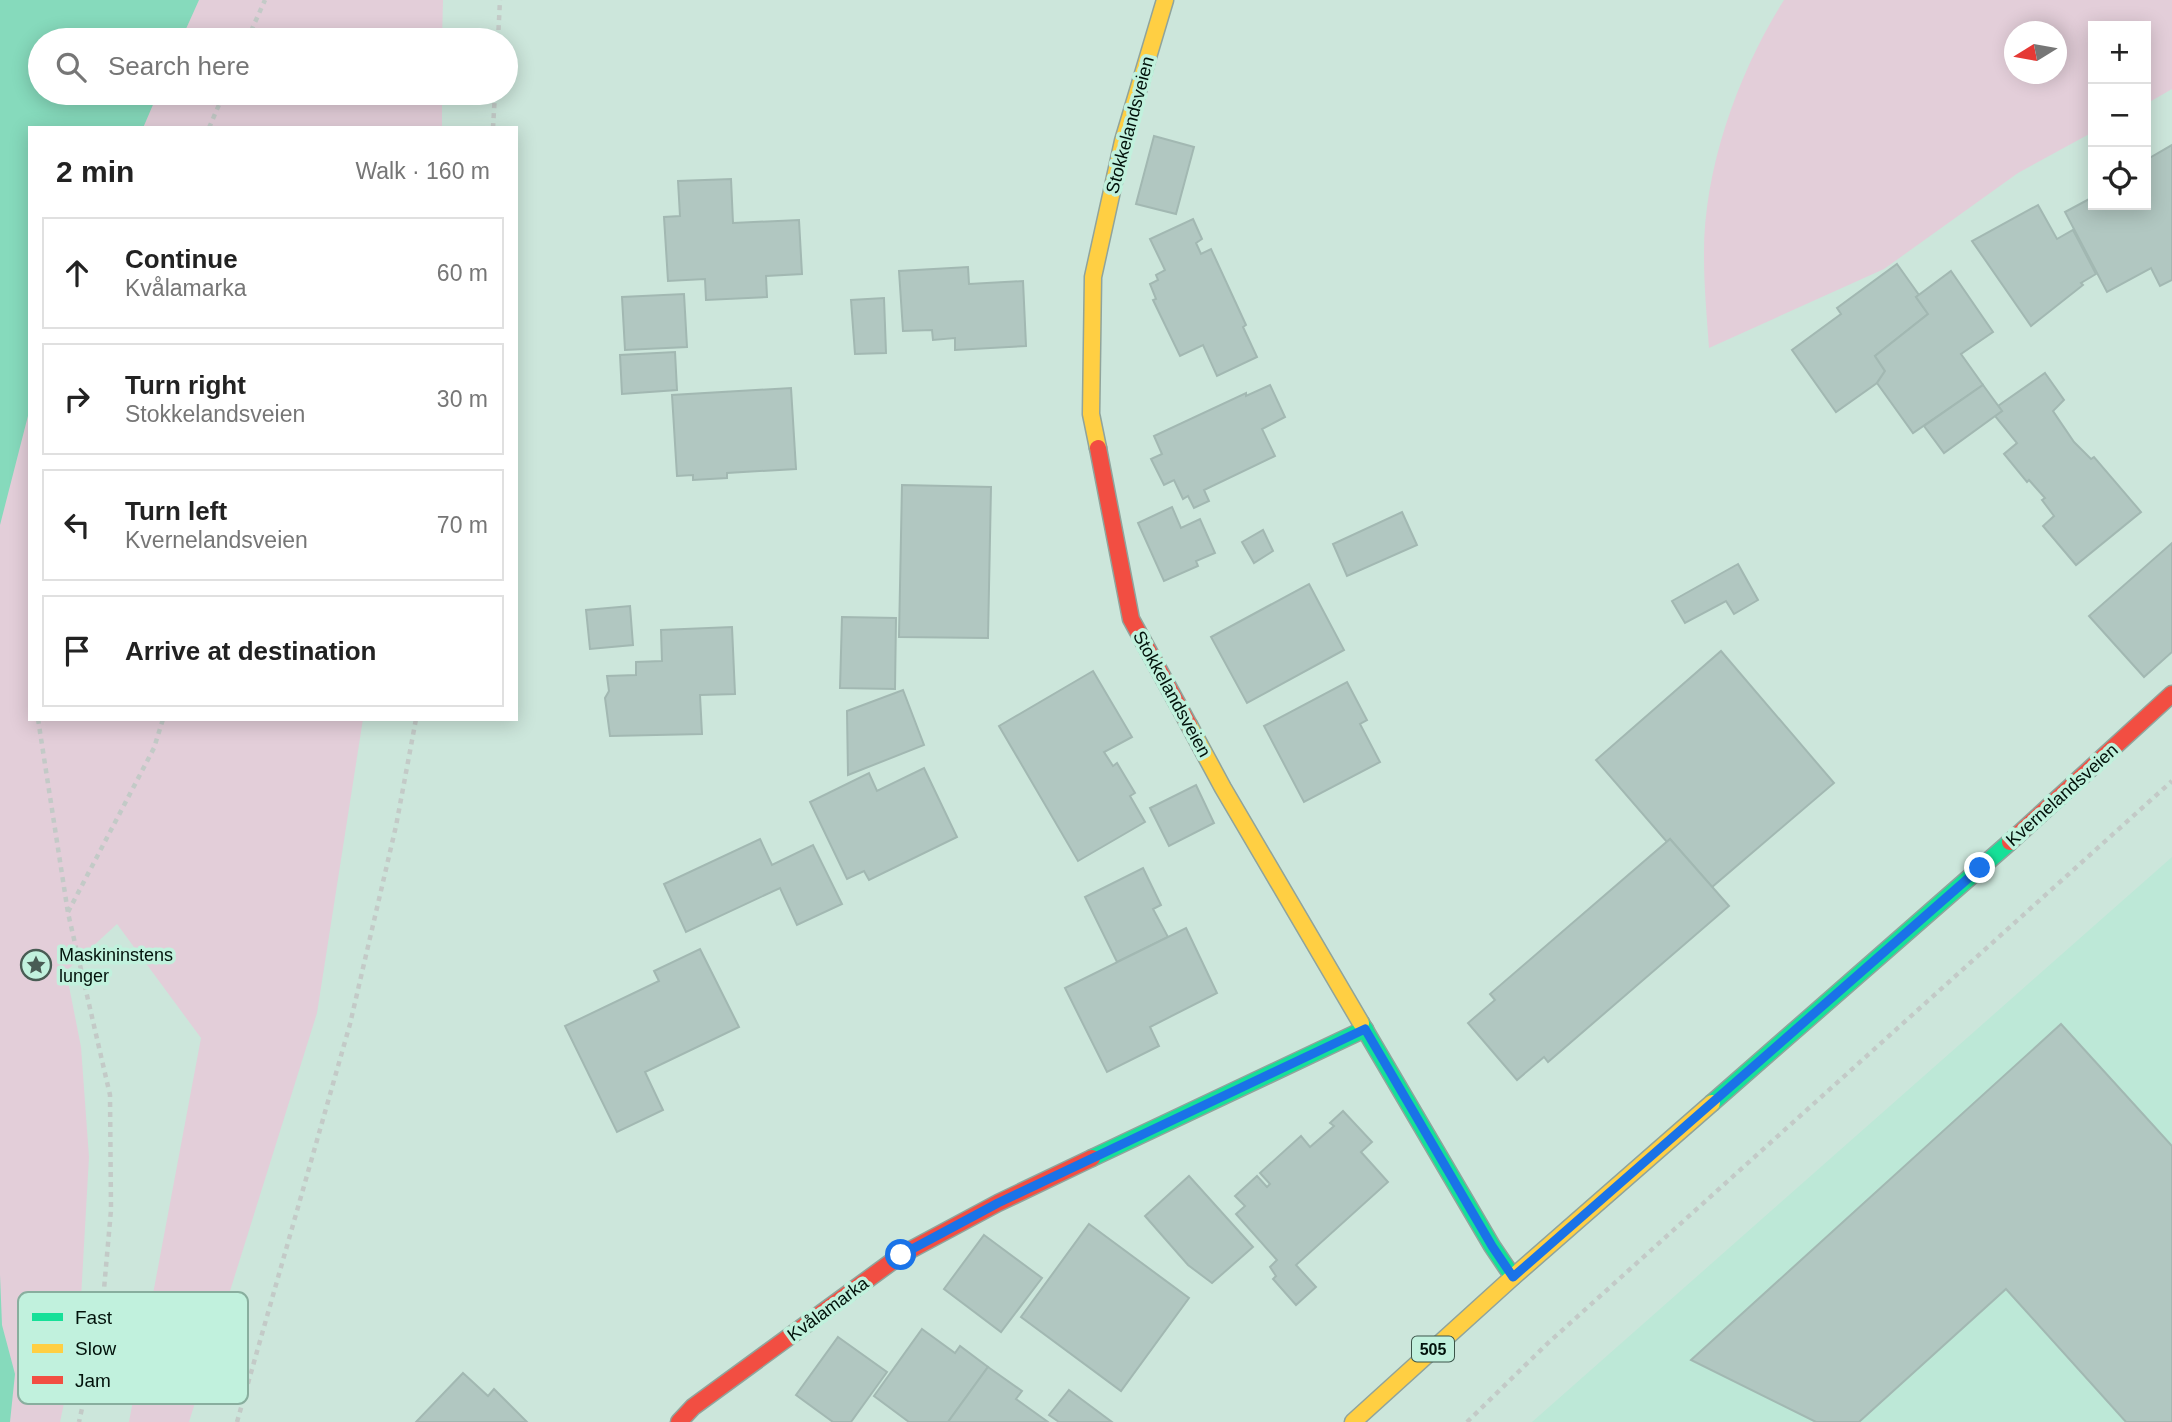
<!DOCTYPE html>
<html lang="en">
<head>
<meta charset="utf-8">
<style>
  :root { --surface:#fff; --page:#f2f2f2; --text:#222; --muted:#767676; --line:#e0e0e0 }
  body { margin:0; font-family:Arial,sans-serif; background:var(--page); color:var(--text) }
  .controls { position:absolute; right:21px; top:21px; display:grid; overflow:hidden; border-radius:0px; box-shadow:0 4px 18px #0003 }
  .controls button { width:63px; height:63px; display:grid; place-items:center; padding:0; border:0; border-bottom:2px solid var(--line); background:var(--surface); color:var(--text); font:35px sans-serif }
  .compass { position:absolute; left:2004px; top:21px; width:63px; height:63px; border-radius:50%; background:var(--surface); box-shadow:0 4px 18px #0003; rotate:259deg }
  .stop { position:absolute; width:21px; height:21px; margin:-16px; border:5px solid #1a73e8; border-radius:50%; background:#fff }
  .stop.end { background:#1a73e8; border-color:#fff; box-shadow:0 2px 7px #0008 }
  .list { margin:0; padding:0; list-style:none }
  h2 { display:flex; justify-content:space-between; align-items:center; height:91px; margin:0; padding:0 28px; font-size:30px }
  h2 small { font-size:23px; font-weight:400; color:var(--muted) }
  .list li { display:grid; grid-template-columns:46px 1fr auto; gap:21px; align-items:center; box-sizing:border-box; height:112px; margin:0 14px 14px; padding:0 14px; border:2px solid var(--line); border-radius:0px }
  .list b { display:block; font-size:26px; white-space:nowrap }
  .list p { margin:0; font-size:23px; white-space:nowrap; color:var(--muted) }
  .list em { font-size:23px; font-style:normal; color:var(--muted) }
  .icon { flex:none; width:38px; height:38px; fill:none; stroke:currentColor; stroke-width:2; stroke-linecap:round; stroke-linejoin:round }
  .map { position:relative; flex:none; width:2172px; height:1422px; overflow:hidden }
  .search { position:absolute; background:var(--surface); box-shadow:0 4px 18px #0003; left:28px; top:28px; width:490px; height:77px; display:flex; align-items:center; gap:18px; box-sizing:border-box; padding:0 24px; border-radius:38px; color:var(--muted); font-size:26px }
  .panel { position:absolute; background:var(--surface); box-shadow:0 4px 18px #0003; left:28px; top:126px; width:490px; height:595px; border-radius:0px }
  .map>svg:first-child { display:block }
</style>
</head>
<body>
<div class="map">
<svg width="2172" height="1422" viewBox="0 0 2172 1422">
  <rect width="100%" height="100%" fill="#cce6db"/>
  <path fill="#bde8d7" d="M2172 857V1422H1532Z"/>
  <g fill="#e3ced9" fill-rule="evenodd">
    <path d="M0 0H443L442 40H40V93H442V128H30V719H363L317 1013 189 1422H129L201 1038 117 924 66 971 81 1047 89 1157 79 1333 60 1422H0Z"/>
    <path d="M1784 0H2172V89L2146 104V26H2093V132L2018 173 1884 269 1709 348C1707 318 1704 287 1704 257 1703 170 1738 73 1784 0ZM2014 32H2056V74H2014Z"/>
  </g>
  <g fill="#86dabc">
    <path d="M0 0H199L181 40H40V93H158L143 128H30V408L0 525Z"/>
    <path d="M0 1275 2 1325 15 1374 10 1422H0Z"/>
  </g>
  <g fill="#b1c7c1" stroke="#a2b8b2" stroke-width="2">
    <path d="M1154 136 1194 147 1176 214 1136 204Z"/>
    <path d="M2172 145V280L2160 286 2151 268 2107 292 2065 212 2093 197V205H2146V160Z"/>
    <path d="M731 179 733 223 799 220 802 274 766 276 767 297 706 300 705 279 668 281 664 217 680 216 678 181Z"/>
    <path d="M2038 205 2057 239 2073 230 2096 274 2081 283 2083 285 2031 326 1972 241Z"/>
    <path d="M1193 219 1202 239 1196 243 1201 254 1211 249 1246 325 1243 327 1257 357 1217 376 1203 345 1180 356 1153 300 1156 299 1150 284 1158 280 1156 275 1165 270 1150 239Z"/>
    <path d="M1897 264 1919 295 1916 297 1928 314 1875 356 1885 371 1877 383 1836 412 1792 350 1841 314 1837 308Z"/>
    <path d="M968 267 969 284 1023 281 1026 346 955 350V338L933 340 932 330 903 331 899 271Z"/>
    <path d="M1951 271 1993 332 1961 354 1983 385 1913 433 1877 383 1885 371 1875 356 1928 314 1916 297Z"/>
    <path d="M684 294 687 347 625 350 622 297Z"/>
    <path d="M884 298 886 353 855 354 851 300Z"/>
    <path d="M675 352 677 390 622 394 620 355Z"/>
    <path d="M2045 373 2064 400 2053 411 2074 442 2091 459 2094 457 2141 512 2076 565 2043 526 2054 516 2042 500 2045 498 2029 480 2027 482 2004 454 2017 443 1995 416 2002 411 1998 406Z"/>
    <path d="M1270 385 1285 417 1262 429 1275 456 1204 490 1209 501 1194 508 1188 496 1183 499 1174 480 1164 485 1151 459 1162 454 1154 436 1246 393V396Z"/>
    <path d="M1983 385 2002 411 1944 453 1924 426Z"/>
    <path d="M791 388 796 469 727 473V478L693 480V475L677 476 672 395Z"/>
    <path d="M902 485 991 487 988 638 899 637Z"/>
    <path d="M1172 507 1181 528 1200 519 1215 553 1196 561 1198 566 1164 581 1138 523Z"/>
    <path d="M1402 512 1417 545 1347 576 1333 544Z"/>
    <path d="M1263 530 1273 551 1254 563 1242 542Z"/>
    <path d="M2172 543V652L2144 677 2089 616Z"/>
    <path d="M1738 564 1758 600 1734 614 1726 601 1685 623 1672 601Z"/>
    <path d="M1309 584 1344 650 1247 703 1211 637Z"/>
    <path d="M630 606 633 645 590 649 586 610Z"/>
    <path d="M842 617 896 618 895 689 840 688Z"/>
    <path d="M732 627 735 694 700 695 702 734 610 736 605 698 609 691 607 676 636 675V662L662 661 661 630Z"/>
    <path d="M1721 651 1834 783 1712 887 1670 839 1667 842 1596 760Z"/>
    <path d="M1093 671 1132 737 1104 752 1113 766 1117 763 1135 793 1130 796 1145 822 1078 861 999 726Z"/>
    <path d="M1347 682 1367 720 1360 724 1380 762 1304 802 1264 726Z"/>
    <path d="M903 690 924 745 848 775 847 711Z"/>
    <path d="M924 768 957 837 869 880 864 871 847 879 810 802 869 773 877 791Z"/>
    <path d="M1196 785 1214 823 1169 846 1150 808Z"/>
    <path d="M760 839 772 865 813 845 842 904 797 925 780 888 686 932 664 884Z"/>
    <path d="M1670 839 1729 906 1548 1062 1544 1057 1517 1080 1468 1023 1495 1000 1490 994Z"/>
    <path d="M1143 868 1161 905 1153 909 1168 937 1117 962 1085 897Z"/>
    <path d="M1186 928 1217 993 1150 1027 1159 1046 1107 1072 1065 988Z"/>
    <path d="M700 949 739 1027 645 1072 663 1110 617 1132 565 1026 659 981 654 971Z"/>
    <path d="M2061 1024 2172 1146V1422H2126L2006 1289 1859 1422H1816L1691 1360Z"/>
    <path d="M1343 1111 1372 1142 1361 1152 1388 1182 1296 1265 1316 1287 1296 1305 1273 1279 1276 1276 1270 1267 1277 1260 1236 1214 1245 1206 1235 1196 1257 1176 1267 1187 1270 1184 1260 1173 1301 1136 1310 1147 1334 1126 1330 1123Z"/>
    <path d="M1189 1176 1253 1247 1212 1283 1188 1265 1145 1216Z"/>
    <path d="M1089 1224 1189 1298 1121 1391 1021 1317Z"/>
    <path d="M984 1235 1042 1278 1001 1332 944 1289Z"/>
    <path d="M922 1329 955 1353 960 1346 988 1367 948 1422H909L874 1396Z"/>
    <path d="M838 1337 887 1372 851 1422H833L796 1395Z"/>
    <path d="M988 1367 1022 1391 1016 1399 1048 1422H948Z"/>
    <path d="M463 1373 488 1396 494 1389 527 1422H416Z"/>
    <path d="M1069 1390 1112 1422H1059L1049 1415Z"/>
  </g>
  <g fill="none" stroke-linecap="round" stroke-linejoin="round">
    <g stroke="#90a49c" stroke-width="19">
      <g id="fast">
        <path d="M1361 1023 1492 1246 1513 1277"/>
        <path d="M1712 1103 2010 842"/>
        <path d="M1092 1158 1365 1029"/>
      </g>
    </g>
    <g stroke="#90a49c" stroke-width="19">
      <g id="slow">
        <path d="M1098 448 1091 414 1093 277 1123 141 1165 0"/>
        <path d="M1189 725 1223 788 1361 1023"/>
        <path d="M1353 1422 1513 1277 1712 1103"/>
      </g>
    </g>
    <g stroke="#90a49c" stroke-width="19">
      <g id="jam">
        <path d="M1098 448 1131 619 1189 725"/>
        <path d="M2010 842 2172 694"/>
        <path d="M679 1422 693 1407 901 1255 998 1203 1092 1158"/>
      </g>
    </g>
    <g stroke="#c3cac7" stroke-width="4.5" stroke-dasharray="5 5" stroke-linecap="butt">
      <path d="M247 40 265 0"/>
      <path d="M498 40 500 0"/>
      <path d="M209 128 224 93"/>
      <path d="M493 128 495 93"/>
      <path d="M38 719 68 913 110 1095 111 1210 101 1323 79 1422"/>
      <path d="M68 912 154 748 163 719"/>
      <path d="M237 1422 350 1024 396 826 416 719"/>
      <path d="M1467 1422 1548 1343 2172 781"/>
    </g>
    <use href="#fast" stroke="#16e098" stroke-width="16"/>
    <use href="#slow" stroke="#ffcf43" stroke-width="16"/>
    <use href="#jam" stroke="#f24e42" stroke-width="16"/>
  </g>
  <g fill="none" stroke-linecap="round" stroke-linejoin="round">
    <path stroke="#1a73e8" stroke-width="9" d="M901 1255 998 1203 1365 1029 1492 1246 1513 1277 1980 868"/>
  </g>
  <defs>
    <g id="sight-ring" transform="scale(1.575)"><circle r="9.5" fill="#c1f1dd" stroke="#495c54" stroke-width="1.5"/><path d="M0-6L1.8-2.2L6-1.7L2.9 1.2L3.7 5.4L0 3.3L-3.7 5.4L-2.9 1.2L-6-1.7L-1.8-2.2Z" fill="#495c54"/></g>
  </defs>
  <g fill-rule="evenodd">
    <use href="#sight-ring" x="36" y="965"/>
  </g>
  <g text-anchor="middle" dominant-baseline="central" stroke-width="7" stroke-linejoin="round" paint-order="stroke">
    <rect fill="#c1f1dd" stroke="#3b554a" stroke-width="2" x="1412" y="1336.5" width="42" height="25" rx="5"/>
    <g font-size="16" font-weight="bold" fill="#02120b">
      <text x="1433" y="1349">505</text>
    </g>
    <g font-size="18" fill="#02120b" stroke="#c1f1dd">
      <text transform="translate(1130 125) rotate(-75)">Stokkelandsveien</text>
      <text transform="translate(1172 694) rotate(61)">Stokkelandsveien</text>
      <text transform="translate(2062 795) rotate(-42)">Kvernelandsveien</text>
      <text transform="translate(828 1309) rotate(-36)">Kvålamarka</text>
    </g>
    <g font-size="18" fill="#02120b" stroke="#c1f1dd" text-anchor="start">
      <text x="59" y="955">Maskininstens<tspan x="59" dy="21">lunger</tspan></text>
    </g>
  </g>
  <rect x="18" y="1292" width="230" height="112" rx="10" fill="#c1f1dd" stroke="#88ae9e" stroke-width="2"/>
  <rect x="32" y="1313" width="31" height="8" fill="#16e098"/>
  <rect x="32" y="1344" width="31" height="9" fill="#ffcf43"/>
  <rect x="32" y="1376" width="31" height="8" fill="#f24e42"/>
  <g font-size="19" fill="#02120b">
    <text x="75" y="1324">Fast</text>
    <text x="75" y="1355">Slow</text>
    <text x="75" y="1387">Jam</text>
  </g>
</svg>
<div class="controls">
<button>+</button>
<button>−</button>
<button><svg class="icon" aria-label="locate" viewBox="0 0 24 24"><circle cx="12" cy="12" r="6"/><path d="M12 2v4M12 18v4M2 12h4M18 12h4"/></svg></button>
</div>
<svg class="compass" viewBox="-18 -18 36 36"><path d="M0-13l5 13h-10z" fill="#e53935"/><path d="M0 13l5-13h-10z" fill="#767676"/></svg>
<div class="stop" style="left:901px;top:1255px"></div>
<div class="stop end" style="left:1980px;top:868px"></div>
<div class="search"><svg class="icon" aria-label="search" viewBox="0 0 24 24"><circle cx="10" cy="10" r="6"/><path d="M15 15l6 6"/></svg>Search here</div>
<section class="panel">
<h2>2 min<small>Walk · 160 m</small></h2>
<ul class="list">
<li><svg class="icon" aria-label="ahead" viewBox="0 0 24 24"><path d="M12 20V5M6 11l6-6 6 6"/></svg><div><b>Continue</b><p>Kvålamarka</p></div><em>60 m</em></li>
<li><svg class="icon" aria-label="right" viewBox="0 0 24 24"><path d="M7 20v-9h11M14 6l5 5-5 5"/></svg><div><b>Turn right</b><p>Stokkelandsveien</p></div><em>30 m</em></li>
<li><svg class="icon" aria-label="left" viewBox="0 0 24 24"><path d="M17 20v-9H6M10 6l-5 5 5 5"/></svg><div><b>Turn left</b><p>Kvernelandsveien</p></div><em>70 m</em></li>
<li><svg class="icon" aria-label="arrive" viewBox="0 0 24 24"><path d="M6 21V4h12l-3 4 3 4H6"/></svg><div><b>Arrive at destination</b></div></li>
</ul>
</section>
</div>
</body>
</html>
